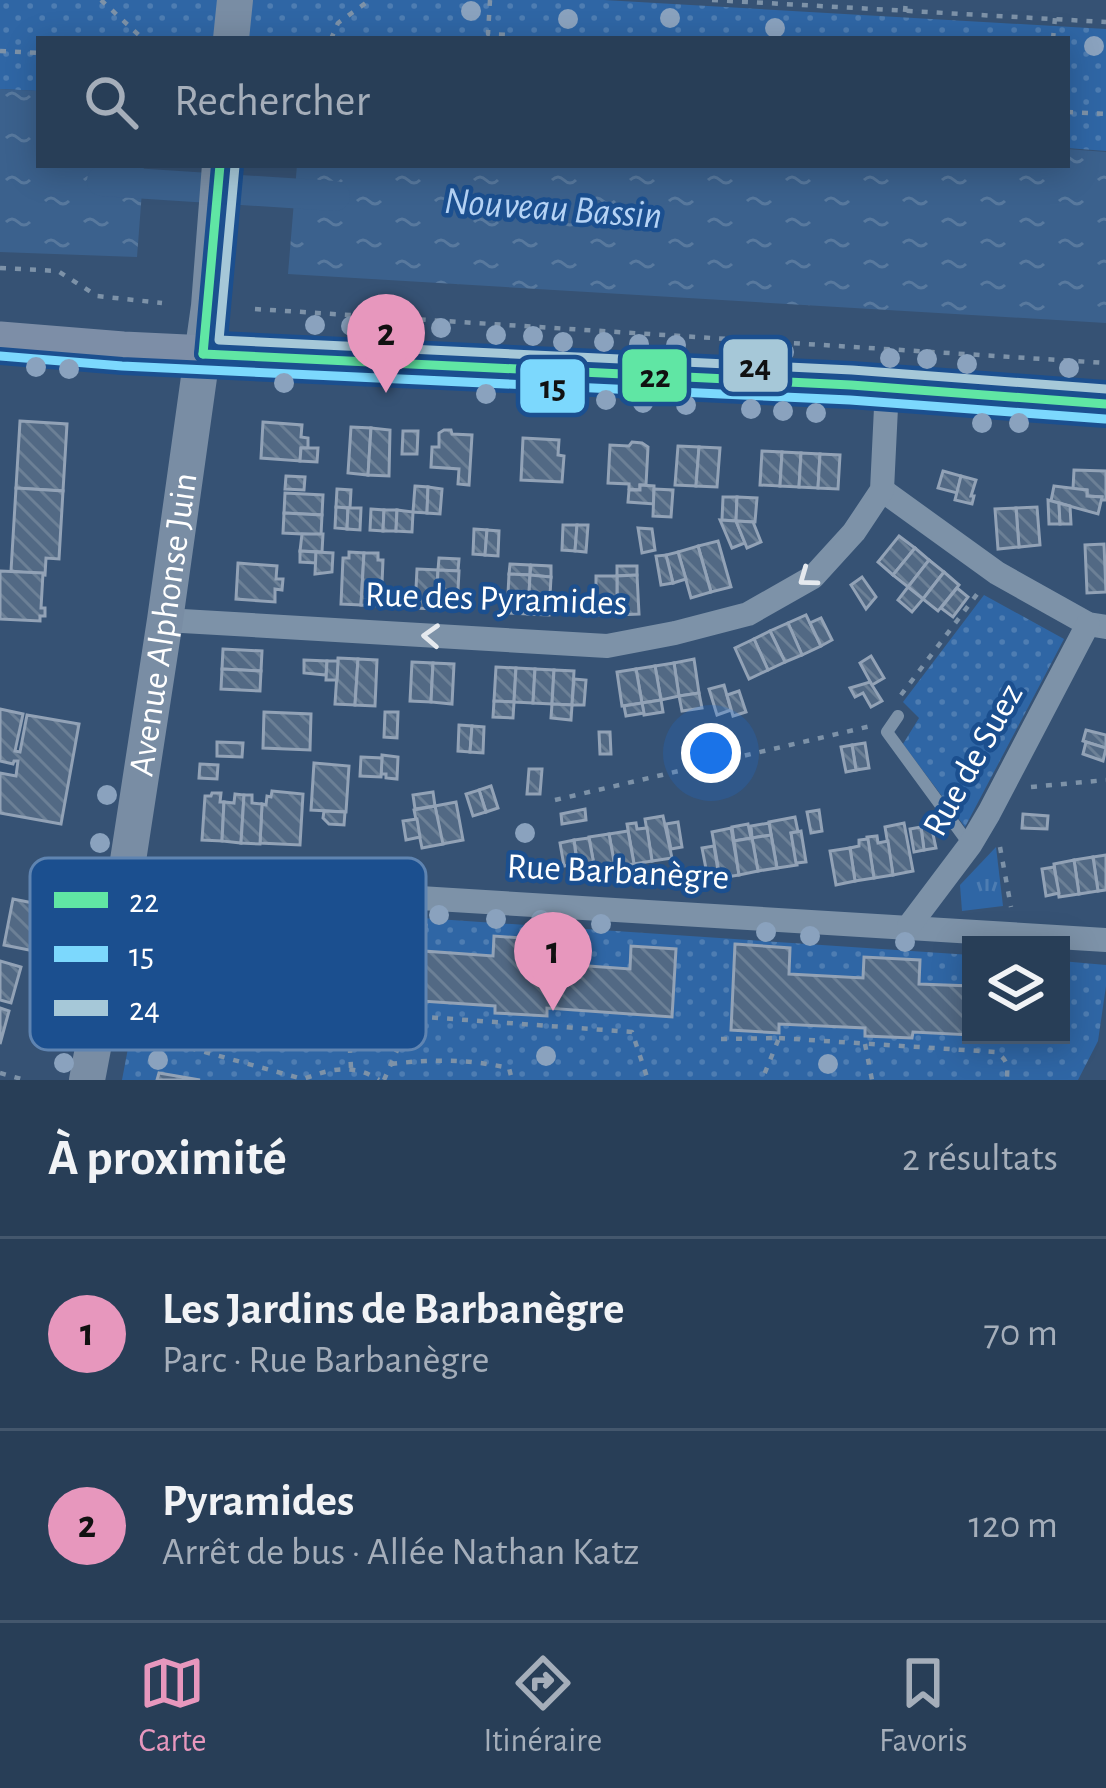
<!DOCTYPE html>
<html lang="fr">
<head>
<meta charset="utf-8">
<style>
  :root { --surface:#283e57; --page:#344961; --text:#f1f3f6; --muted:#a5aeba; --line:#44576d; --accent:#e797bd }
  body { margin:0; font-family:"Alegreya Sans",sans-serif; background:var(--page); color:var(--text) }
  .controls { position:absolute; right:36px; bottom:36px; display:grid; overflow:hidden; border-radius:0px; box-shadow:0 6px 30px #0003 }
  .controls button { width:108px; height:108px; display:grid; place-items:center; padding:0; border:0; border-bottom:3px solid var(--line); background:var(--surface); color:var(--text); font:60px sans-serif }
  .you { position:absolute; left:711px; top:753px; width:42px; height:42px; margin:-30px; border:9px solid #fff; border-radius:50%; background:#1a73e8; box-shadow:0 0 0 18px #1a73e833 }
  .badge { display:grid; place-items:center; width:78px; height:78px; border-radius:50%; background:var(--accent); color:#111; font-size:39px; font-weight:700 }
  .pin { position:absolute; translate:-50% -99px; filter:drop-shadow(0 3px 6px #0008) }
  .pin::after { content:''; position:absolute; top:63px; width:42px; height:36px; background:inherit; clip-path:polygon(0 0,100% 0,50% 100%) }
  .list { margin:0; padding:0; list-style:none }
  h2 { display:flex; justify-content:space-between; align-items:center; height:156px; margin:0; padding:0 48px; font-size:51px }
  h2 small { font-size:39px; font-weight:400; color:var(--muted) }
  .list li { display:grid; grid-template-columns:78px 1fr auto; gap:36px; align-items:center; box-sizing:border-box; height:192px; padding:0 48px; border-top:3px solid var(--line) }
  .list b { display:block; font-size:45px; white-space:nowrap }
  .list p { margin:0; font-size:39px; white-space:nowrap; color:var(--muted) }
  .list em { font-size:39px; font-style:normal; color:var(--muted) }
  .icon { flex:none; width:66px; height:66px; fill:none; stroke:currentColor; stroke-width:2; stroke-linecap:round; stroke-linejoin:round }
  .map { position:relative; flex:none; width:1106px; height:1080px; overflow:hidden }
  .search { position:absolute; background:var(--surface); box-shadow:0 6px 30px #0003; left:36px; right:36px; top:36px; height:132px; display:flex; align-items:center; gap:30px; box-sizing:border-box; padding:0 42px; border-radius:0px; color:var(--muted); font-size:45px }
  .sheet { height:540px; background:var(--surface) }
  nav { display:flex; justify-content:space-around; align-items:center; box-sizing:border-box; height:168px; border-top:3px solid var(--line); background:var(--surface); font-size:33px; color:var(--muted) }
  nav a { display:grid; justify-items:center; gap:6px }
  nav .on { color:var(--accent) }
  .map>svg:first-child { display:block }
</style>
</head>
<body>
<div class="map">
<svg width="1106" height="1080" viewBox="0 0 1106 1080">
  <defs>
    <pattern id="grass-tufts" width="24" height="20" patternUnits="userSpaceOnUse" patternTransform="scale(3)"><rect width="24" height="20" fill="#2f66a5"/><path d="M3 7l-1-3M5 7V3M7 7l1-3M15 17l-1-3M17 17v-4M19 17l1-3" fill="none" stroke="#4e7db2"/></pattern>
    <pattern id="park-dots" width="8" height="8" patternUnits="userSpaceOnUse" patternTransform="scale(3)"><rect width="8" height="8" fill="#2f66a5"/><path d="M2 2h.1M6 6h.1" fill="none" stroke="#4e7db2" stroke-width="1.8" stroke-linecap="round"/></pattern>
    <pattern id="water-ripples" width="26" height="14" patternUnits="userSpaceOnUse" patternTransform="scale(3)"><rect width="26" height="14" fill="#3b618d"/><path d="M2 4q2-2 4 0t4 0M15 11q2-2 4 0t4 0" fill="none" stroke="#58799e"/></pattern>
    <pattern id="building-back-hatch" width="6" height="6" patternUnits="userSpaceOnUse" patternTransform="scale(3)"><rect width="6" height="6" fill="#526984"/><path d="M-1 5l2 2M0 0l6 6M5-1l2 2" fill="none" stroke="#6c8096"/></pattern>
  </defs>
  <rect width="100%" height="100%" fill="#365274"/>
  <path fill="url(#grass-tufts)" d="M996 847 1003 906 962 911 960 885Z"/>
  <g fill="url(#park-dots)">
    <path d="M0 0H604L1106 29V151L1067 148V39H39V91L0 89Z"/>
    <path d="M984 595 1064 639 965 827 903 744 919 718 903 702Z"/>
    <path d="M156 900 971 955V1035H1061V961L1106 965V986L1098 1041 1078 1080H122Z"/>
  </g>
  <g fill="url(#water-ripples)">
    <path d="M0 89 39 91V165H144L137 257 0 252Z"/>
    <path d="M1067 149 1106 152V323L288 274 297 165H1067Z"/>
  </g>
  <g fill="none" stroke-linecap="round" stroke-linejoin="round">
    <path stroke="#3b618d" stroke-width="30" d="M102 181 335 196"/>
  </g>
  <g fill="url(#building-back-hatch)" stroke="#92a2b6" stroke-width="3">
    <path d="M20 421 67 424 63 491 16 488Z"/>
    <path d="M263 422 302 425 301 437 308 438V448H301L300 461 261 458Z"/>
    <path d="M351 427 371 428 368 475 348 473Z"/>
    <path d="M371 428 390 430 389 476 368 475Z"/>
    <path d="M444 430H451L452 434 472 435 469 485 458 484 459 469 431 467 432 447H439V433Z"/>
    <path d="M403 431H418L417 454H402Z"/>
    <path d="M523 438 559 440 558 455 564 456 562 482 521 480Z"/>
    <path d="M632 442 642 443 648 447 646 485H640V490L629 489V484L608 483 610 445 629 446Z"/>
    <path d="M678 446 699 447 696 486 675 485Z"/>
    <path d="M699 447 720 448 717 487 696 486Z"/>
    <path d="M301 448H318L317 462 300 461Z"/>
    <path d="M762 451 782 452 780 486 760 485Z"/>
    <path d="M782 452 801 453 799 487 780 486Z"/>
    <path d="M801 453 820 454 818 488 799 487Z"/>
    <path d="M820 454 840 455 838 489 818 488Z"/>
    <path d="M1074 470 1106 471V500H1102V497L1087 496V490L1073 489Z"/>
    <path d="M943 471 961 476 957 493 938 488Z"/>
    <path d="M286 476 305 477 304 490 285 489Z"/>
    <path d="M961 476 976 480 971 496H974L972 504 955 500Z"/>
    <path d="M640 485 654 486V504L628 502 629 490H640Z"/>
    <path d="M415 486 428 487 427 513 413 512Z"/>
    <path d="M1054 486 1087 490V496L1102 497 1098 514 1051 501Z"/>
    <path d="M428 487 442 489 440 514 427 513Z"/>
    <path d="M16 488 63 491 59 559 46 558 45 575 11 571Z"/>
    <path d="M337 489 351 490 350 508 336 507Z"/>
    <path d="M654 489 673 490 671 517 653 516Z"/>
    <path d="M285 493 323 495 322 515 284 513Z"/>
    <path d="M723 497H737L736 521 722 520Z"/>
    <path d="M737 497 757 498 755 522 736 521Z"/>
    <path d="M1048 500 1059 503 1060 524H1049Z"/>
    <path d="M1059 503 1070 506 1071 524H1060Z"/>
    <path d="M336 507 348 508 347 529 335 528Z"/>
    <path d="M1037 507 1040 545 1019 547 1016 508Z"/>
    <path d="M348 508H361L360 530 347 529Z"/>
    <path d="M1016 508 1019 547 998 549 995 509Z"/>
    <path d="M371 509 384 510 383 531 370 530Z"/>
    <path d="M384 510H397L396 531H383Z"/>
    <path d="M397 510 413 512 412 532 396 531Z"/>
    <path d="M284 513 322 515 321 535 283 533Z"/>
    <path d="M720 520 736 521 745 543 732 548Z"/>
    <path d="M736 521 753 522 761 542 747 548Z"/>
    <path d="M563 525H577L575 551 562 550Z"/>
    <path d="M577 525H588L586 552 575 551Z"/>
    <path d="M638 528 652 529 655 550 642 553Z"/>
    <path d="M474 529 487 530 485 555 473 554Z"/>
    <path d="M487 530 499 531 498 556 485 555Z"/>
    <path d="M302 534H323L322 552 300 551Z"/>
    <path d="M899 536 915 548 893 575 878 562Z"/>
    <path d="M718 541 731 587 711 592 698 546Z"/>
    <path d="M1104 544 1106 592 1087 593 1085 545Z"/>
    <path d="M698 546 711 592 691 598 678 552Z"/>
    <path d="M915 548 929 560 908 587 893 575Z"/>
    <path d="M300 551 316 552V563L300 562Z"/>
    <path d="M316 552 333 553 332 572 315 574Z"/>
    <path d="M349 552 364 553 361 605 341 604 343 558H349Z"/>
    <path d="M678 552 686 579 673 583 666 555Z"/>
    <path d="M364 553H378V560H383L381 606 361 605Z"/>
    <path d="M666 555 673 583 661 585 656 556Z"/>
    <path d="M439 558 459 559 458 571 438 570Z"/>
    <path d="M929 560 944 572 923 599 908 587Z"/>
    <path d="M238 563 277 566 276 579H283L282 590 275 589V602L236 599Z"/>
    <path d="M510 564 530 565V575L509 574Z"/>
    <path d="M531 565 551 566V577L530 575Z"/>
    <path d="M617 566H637V575L617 576Z"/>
    <path d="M417 569 438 570 436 609 415 608Z"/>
    <path d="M438 570 459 571 457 610 436 609Z"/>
    <path d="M0 571 43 573 41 608H45V616H40V621L0 619Z"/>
    <path d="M944 572 959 585 938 611 923 599Z"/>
    <path d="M509 574 530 575 528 614 507 613Z"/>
    <path d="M530 575 551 577 549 615 528 614Z"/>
    <path d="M637 575 639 614 617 615V576Z"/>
    <rect x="596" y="576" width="21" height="39"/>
    <path d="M862 577 876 597 866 609 851 585Z"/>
    <path d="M908 587 923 599 912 612 898 600Z"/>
    <path d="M957 588 968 597 953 617 941 608Z"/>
    <path d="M806 615 821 646 802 655 788 623Z"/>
    <path d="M821 618 832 640 821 646 810 623Z"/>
    <path d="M788 623 802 655 785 662 770 631Z"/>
    <path d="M770 631 785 662 768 670 754 639Z"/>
    <path d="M754 639 768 670 749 679 735 648Z"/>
    <path d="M223 649 262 651 261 671 222 669Z"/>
    <path d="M871 656 884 678 872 685 860 663Z"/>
    <path d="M338 658 358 659 355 705 335 704Z"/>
    <path d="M358 659 377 660 375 706 355 705Z"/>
    <path d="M694 659 699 693 679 696 674 663Z"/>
    <path d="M304 660 327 661 326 675 304 673Z"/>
    <path d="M327 661H338L337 680H326Z"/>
    <path d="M412 662 433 663 431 702 410 701Z"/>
    <path d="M433 663 454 664 452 704 431 702Z"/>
    <path d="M674 663 679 696 661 700 655 666Z"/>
    <path d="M655 666 661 700 642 703 636 669Z"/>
    <path d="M496 667 516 668 514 702 494 701Z"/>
    <path d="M516 668 535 669 533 703 514 702Z"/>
    <path d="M222 669 261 671 260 691 221 689Z"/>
    <path d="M535 669 554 670 552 704 533 703Z"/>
    <path d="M636 669 642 703 622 706 617 672Z"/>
    <path d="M554 670 574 671 572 705 552 704Z"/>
    <path d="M574 679 586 680 584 705H572Z"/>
    <path d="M870 682 882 701 871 707 863 693 855 697 850 688Z"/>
    <path d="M724 685 731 710 717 715 709 689Z"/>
    <path d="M739 691 746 712 733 716 727 695Z"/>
    <path d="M699 693 702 708 682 711 679 696Z"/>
    <path d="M661 700 663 712 644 715 642 703Z"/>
    <path d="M494 701 514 702 513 718 493 717Z"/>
    <path d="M642 703 644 713 626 716 624 706Z"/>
    <path d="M552 704 572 705 571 720 551 718Z"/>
    <path d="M0 709 23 714 15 751 20 752 27 715 79 724 61 824 0 813V773L16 776 18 761H14L13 764 0 761Z"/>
    <path d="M264 712 311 714 310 750 263 748Z"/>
    <path d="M385 712H398L397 738 384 737Z"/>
    <path d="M459 725 472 726 470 752 458 751Z"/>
    <path d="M472 726 484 727 483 753 470 752Z"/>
    <path d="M1086 730 1106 735V748L1083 741Z"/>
    <path d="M599 732H610L611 754H600Z"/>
    <path d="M217 742 243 743 242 757 217 756Z"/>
    <path d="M1086 742 1106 748 1103 761 1083 754Z"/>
    <path d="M865 743 869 768 856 770 852 745Z"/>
    <path d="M852 745 856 770 846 772 841 747Z"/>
    <path d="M382 755 398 757 397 779 386 778V774H381Z"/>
    <path d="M361 757 382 758 381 777 360 776Z"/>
    <path d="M314 763 349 766 346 812 311 810Z"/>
    <path d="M200 764 218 765 217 779 199 778Z"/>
    <path d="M529 769H542L540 794H527Z"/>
    <path d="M491 786 498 808 486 812 479 790Z"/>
    <path d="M479 790 486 812 473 816 466 794Z"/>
    <path d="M272 791 303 794 300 845 260 843 262 804 266 805 267 796 271 797Z"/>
    <path d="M433 792 435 806 415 809 413 795Z"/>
    <path d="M212 793H221L220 802H224L222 841 202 840 205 796H211Z"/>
    <path d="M235 794 244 795 241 843 222 841 224 802 234 803Z"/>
    <path d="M244 795H252V803L262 804 260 844 241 843Z"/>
    <path d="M456 802 463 840 442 844 435 806Z"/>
    <path d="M435 806 443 844 422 848 414 810Z"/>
    <path d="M585 809 586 820 562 824 561 814Z"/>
    <path d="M819 810 822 831 811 833 807 812Z"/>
    <path d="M324 811 345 812 344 825 329 824 323 818Z"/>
    <path d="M1023 814 1048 816 1047 829 1022 828Z"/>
    <path d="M663 816 672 858 652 861 645 819Z"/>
    <path d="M795 817 798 832 791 833 797 865 777 868 769 822Z"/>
    <path d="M417 819 420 837 406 840 403 821Z"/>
    <path d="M678 822 682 847 671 849 666 824Z"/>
    <path d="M636 823 637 829 647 828 652 861 634 864 627 824Z"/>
    <path d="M769 823 771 835 752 838 751 826Z"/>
    <path d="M904 823 913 871 893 875 885 827Z"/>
    <path d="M748 824 751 838 734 841 732 827Z"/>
    <path d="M931 825 936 848 924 850 921 827Z"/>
    <path d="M921 827 924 850 914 852 910 829Z"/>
    <path d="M731 828 739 875 720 878 712 832Z"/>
    <path d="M628 831 634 864 615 867 609 834Z"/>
    <path d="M801 831 806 862 796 863 791 833Z"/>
    <path d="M609 834 615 867 595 871 589 837Z"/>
    <path d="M771 835 777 868 758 871 752 838Z"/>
    <path d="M877 836 878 843 888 841 893 875 874 878 867 837Z"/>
    <path d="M589 838 594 865 578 867 574 840Z"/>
    <path d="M752 838 758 871 739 875 734 841Z"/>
    <path d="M868 839 874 878 855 881 850 848 859 846V840Z"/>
    <path d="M574 840 577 864 564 866 560 843Z"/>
    <path d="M714 846 719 877 708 879 702 848Z"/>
    <path d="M850 848 855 881 836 885 830 851Z"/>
    <path d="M1106 855V890L1098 891 1093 857Z"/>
    <path d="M1093 857 1098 891 1079 894 1074 860Z"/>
    <path d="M1074 860 1079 894 1059 897 1054 864Z"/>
    <path d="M1054 867 1059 893 1046 896 1042 869Z"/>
    <path d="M13 899 48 906 39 952 4 945Z"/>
    <path d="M364 920 426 925 424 951 493 956 494 936 547 940 546 963 630 969 631 946 676 949 672 1017 547 1008V1016L495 1013V1006L407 1000 406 1011 359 1008Z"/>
    <path d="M735 944 790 948 789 974 863 978 864 957 920 960 919 984 971 986V1035L913 1032 912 1038 865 1036V1028L779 1024V1033L731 1030Z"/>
    <path d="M0 961 21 967 11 1003 0 1000Z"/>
    <path d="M0 1008 9 1011 0 1044Z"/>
    <path d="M159 1073 200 1080H157Z"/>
  </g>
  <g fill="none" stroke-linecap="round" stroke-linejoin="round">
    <g stroke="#7d92a8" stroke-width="4.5" stroke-dasharray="6 9" stroke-linecap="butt">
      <path d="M101 0 143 39"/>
      <path d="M490 0 488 34 508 35V39"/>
      <path d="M712 0 1106 22"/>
      <path d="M905 12 906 0"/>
      <path d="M331 39 338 23 370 0"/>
      <path d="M1053 39 1055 18"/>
      <path d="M0 51 39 53"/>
      <path d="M1067 112 1106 114"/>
      <path d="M0 268 58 271 97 296 162 303"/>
      <path d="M255 309 1106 363"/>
      <path d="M901 695 981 589"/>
      <path d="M1031 787 1106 780"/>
      <path d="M555 800 871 726"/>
      <path d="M1000 847 1011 907"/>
      <path d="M132 1032 303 1079C330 1069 353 1063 379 1080"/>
      <path d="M349 1032 351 1068"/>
      <path d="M779 1038 995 1052C1006 1058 1008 1064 1007 1077L1002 1076"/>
      <path d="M721 1039 779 1038 762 1080"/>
      <path d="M865 1044 872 1080"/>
      <path d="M391 1064C432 1059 468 1059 509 1068L512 1080"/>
      <path d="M0 1073 25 1080"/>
      <path d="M384 1080 412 1016 632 1032 648 1080"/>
    </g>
    <path stroke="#7d92a8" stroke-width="12" d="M898 716 887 732 969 844"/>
    <g stroke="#7d92a8" stroke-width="24">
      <path d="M882 490 997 573 1088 624 1106 627"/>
      <path d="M165 620 607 646 675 633 748 614 813 577 854 532 882 490 887 387"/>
      <path d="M125 880 1106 940"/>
      <path d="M909 926 970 845 989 813 1088 624"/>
    </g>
    <g stroke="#798da4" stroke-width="36">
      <path d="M231 39 235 0"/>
      <path id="s1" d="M87 1080 125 880 165 620 209 306 220 165"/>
    </g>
    <path stroke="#7d8ea7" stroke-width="39" d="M0 341 123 351 851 385 1106 404"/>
    <g stroke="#1b4f8f" stroke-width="18">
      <g id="bus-1">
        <path d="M203 354 851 385 1106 404"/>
        <path d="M203 354 220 165"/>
      </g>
    </g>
    <g stroke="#1b4f8f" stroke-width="18">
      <path id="bus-2" d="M0 356 122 366 850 400 1105 419"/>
    </g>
    <g stroke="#1b4f8f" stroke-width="18">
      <path id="bus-3" d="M235 166 219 340 852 370 1106 389"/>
    </g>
    <use href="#bus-1" stroke="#60e6a4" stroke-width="9"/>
    <use href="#bus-2" stroke="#7cd8fd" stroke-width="9"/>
    <use href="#bus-3" stroke="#a6c8d8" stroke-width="9"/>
  </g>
  <g fill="#8aa2be">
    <circle cx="471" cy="11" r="10"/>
    <circle cx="670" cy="18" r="10"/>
    <circle cx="568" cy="19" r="10"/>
    <circle cx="775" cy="28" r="10"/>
    <circle cx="1094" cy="46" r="10"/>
    <circle cx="407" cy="317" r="10"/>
    <circle cx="315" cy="325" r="10"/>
    <circle cx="351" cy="326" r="10"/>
    <circle cx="441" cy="328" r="10"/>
    <circle cx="383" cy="333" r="10"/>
    <circle cx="496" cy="335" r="10"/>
    <circle cx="533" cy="336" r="10"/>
    <circle cx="563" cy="342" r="10"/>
    <circle cx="604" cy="342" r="10"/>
    <circle cx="639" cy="344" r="10"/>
    <circle cx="676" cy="345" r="10"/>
    <circle cx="747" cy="350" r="10"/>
    <circle cx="784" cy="352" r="10"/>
    <circle cx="890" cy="358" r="10"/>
    <circle cx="927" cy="359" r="10"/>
    <circle cx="967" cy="364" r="10"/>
    <circle cx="36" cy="367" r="10"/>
    <circle cx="1069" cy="368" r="10"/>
    <circle cx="69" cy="369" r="10"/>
    <circle cx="284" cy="383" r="10"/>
    <circle cx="486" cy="394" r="10"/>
    <circle cx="552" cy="397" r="10"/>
    <circle cx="606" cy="400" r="10"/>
    <circle cx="643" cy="403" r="10"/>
    <circle cx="686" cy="405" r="10"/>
    <circle cx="751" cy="409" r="10"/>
    <circle cx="783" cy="411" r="10"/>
    <circle cx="816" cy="413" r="10"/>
    <circle cx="982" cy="423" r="10"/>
    <circle cx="1019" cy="423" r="10"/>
    <circle cx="107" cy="795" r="10"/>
    <circle cx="525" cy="833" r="10"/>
    <circle cx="100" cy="843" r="10"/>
    <circle cx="439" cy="915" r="10"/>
    <circle cx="496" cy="919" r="10"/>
    <circle cx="541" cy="920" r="10"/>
    <circle cx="601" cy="924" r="10"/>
    <circle cx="766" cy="932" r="10"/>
    <circle cx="810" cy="936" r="10"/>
    <circle cx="905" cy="942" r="10"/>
    <circle cx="546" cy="1056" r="10"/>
    <circle cx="158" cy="1060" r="10"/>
    <circle cx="64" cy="1063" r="10"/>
    <circle cx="828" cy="1064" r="10"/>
  </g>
  <defs><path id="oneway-chevron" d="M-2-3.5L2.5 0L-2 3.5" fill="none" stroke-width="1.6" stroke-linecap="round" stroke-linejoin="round" transform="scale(3)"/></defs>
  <g stroke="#e5e9ee">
    <use href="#oneway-chevron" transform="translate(807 578) rotate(144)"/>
    <use href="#oneway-chevron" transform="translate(431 636) rotate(-177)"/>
  </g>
  <g text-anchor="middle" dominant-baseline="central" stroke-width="9" stroke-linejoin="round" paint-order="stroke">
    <g font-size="36" fill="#fff" stroke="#1b4f8f">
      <text transform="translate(496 599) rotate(2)">Rue des Pyramides</text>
      <text stroke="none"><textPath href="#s1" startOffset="462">Avenue Alphonse Juin</textPath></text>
      <text transform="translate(973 760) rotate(-61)">Rue de Suez</text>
      <text transform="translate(618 872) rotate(3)">Rue Barbanègre</text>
    </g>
    <g font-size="39" font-style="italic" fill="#b5d3f5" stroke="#1b4f8f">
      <text transform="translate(553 209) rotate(4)">Nouveau Bassin</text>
    </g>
  </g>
  <rect x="30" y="858" width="396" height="192" rx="18" fill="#1b4f8f" stroke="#5f84b1" stroke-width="3"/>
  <rect x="54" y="892" width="54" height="16" fill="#60e6a4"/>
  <rect x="54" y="946" width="54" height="16" fill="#7cd8fd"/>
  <rect x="54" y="1000" width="54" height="16" fill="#a6c8d8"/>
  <g font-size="33" fill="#fff">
    <text x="129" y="912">22</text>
    <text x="129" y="966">15</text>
    <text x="129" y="1020">24</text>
  </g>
  <g stroke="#1b4f8f" stroke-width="4.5">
    <rect x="721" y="337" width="69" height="57" rx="12" fill="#a6c8d8"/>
    <rect x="620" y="347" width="69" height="57" rx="12" fill="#60e6a4"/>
    <rect x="518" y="357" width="69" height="58" rx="12" fill="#7cd8fd"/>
  </g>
  <g font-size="33" text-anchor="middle" font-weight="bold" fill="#111">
    <text x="755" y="377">24</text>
    <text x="655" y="387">22</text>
    <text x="553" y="398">15</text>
  </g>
</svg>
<div class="controls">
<button><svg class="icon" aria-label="layers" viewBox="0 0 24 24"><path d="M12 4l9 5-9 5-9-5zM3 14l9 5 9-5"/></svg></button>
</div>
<div class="you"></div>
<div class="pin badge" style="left:553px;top:1011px">1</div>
<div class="pin badge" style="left:386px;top:393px">2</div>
<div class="search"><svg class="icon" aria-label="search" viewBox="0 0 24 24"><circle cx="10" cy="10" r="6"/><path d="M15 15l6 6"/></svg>Rechercher</div>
</div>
<section class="sheet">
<h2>À proximité<small>2 résultats</small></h2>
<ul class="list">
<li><span class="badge">1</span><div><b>Les Jardins de Barbanègre</b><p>Parc · Rue Barbanègre</p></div><em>70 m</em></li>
<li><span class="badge">2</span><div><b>Pyramides</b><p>Arrêt de bus · Allée Nathan Katz</p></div><em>120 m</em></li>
</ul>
</section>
<nav>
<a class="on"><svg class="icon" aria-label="map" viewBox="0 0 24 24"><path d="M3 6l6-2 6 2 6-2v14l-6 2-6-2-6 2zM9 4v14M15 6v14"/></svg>Carte</a>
<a><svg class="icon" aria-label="directions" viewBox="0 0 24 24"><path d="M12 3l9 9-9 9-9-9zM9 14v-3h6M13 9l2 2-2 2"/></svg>Itinéraire</a>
<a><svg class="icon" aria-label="saved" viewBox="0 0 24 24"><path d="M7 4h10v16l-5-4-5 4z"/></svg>Favoris</a>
</nav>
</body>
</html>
